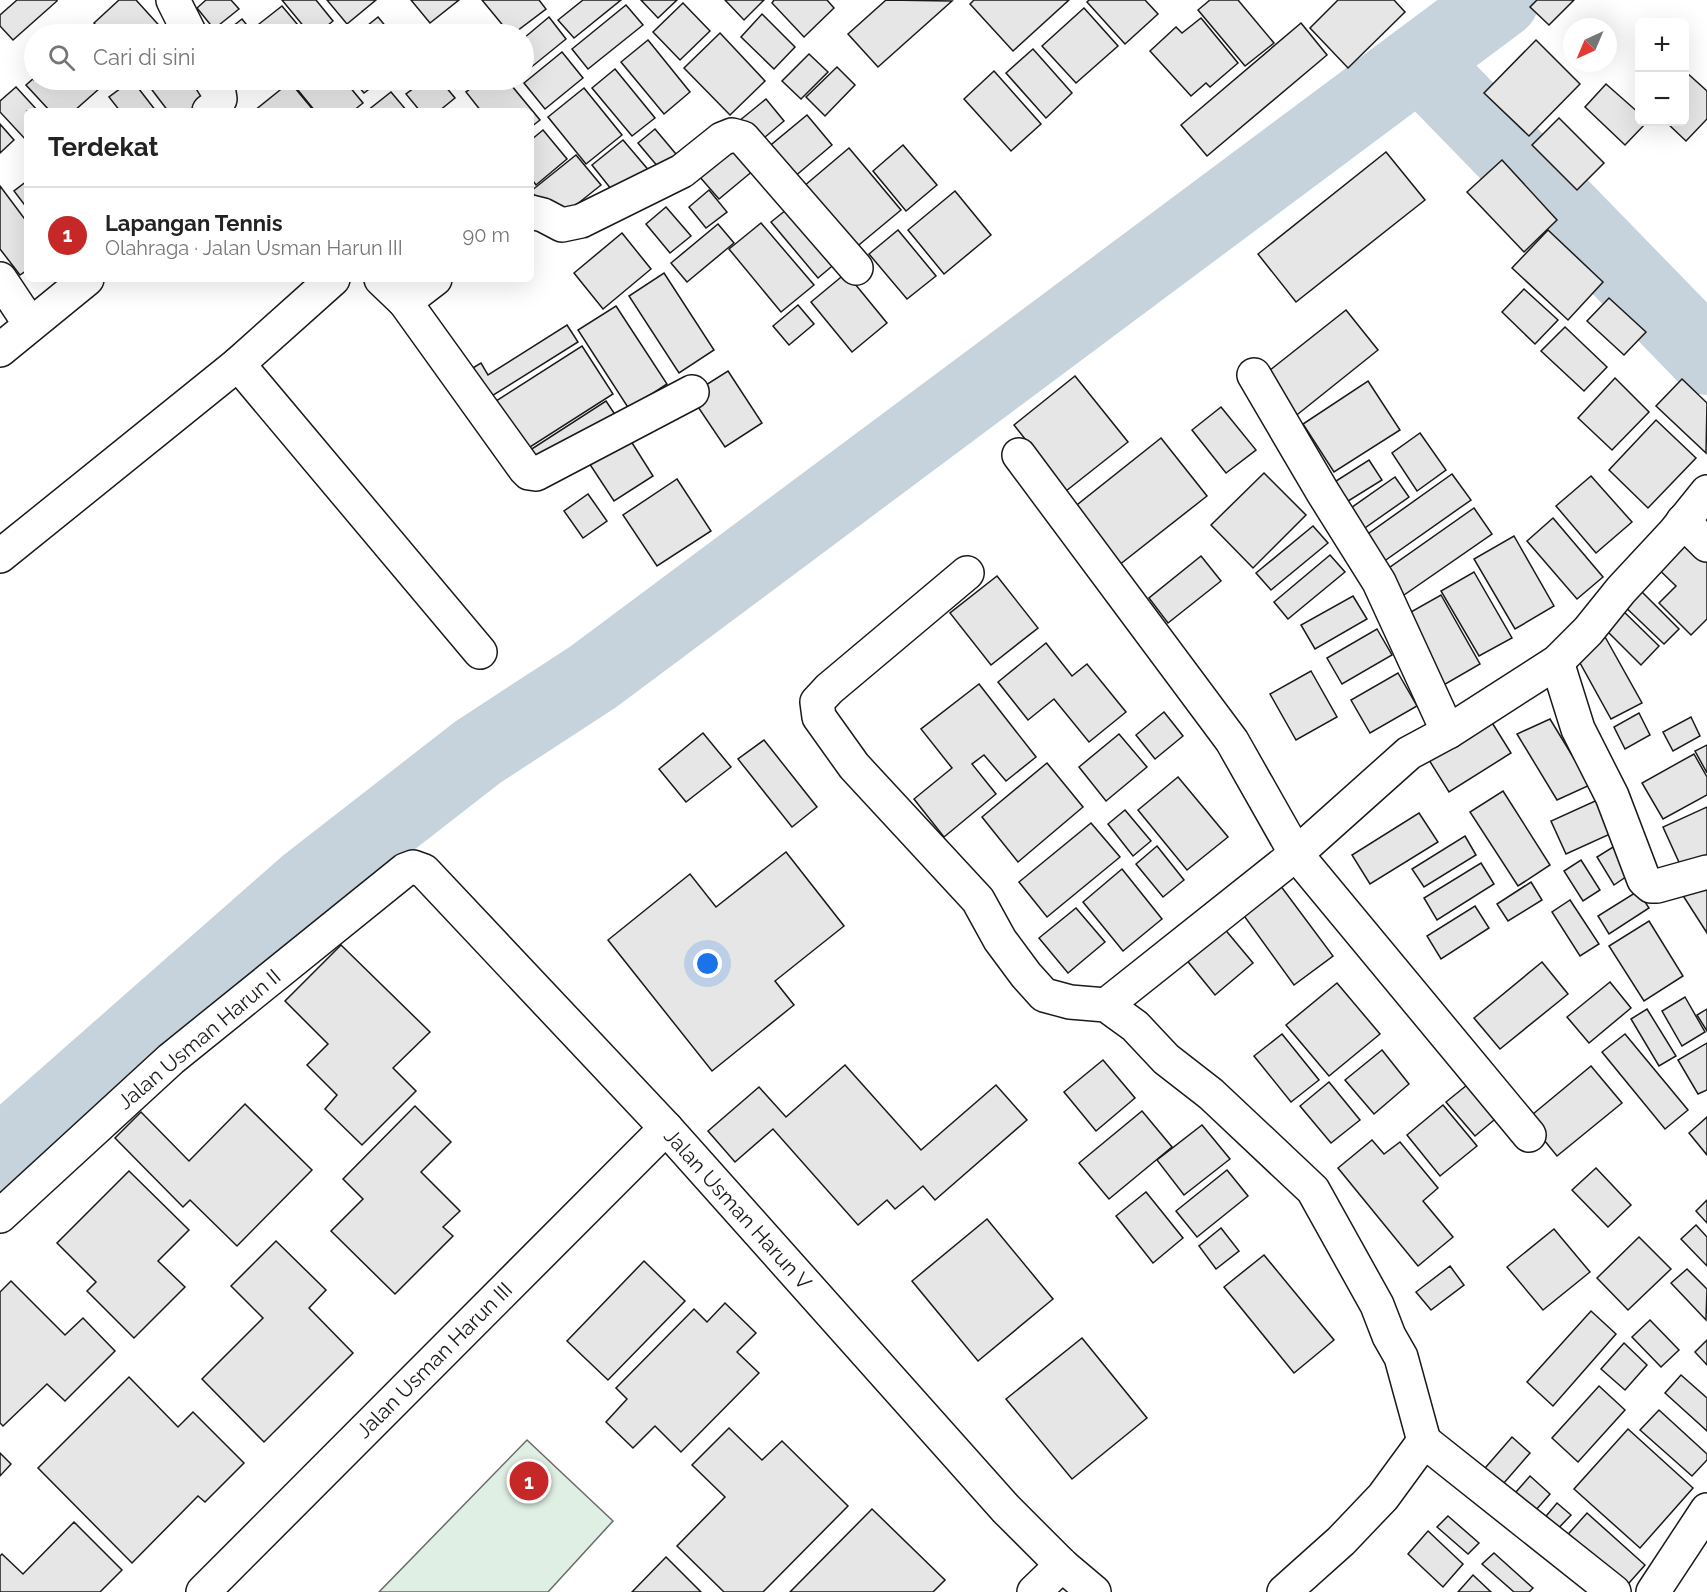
<!DOCTYPE html>
<html lang="id">
<head>
<meta charset="utf-8">
<style>
  :root { --surface:#fff; --page:#f6f6f6; --text:#222; --muted:#767676; --line:#e0e0e0; --accent:#c62828 }
  body { margin:0; font-family:Raleway,sans-serif; background:var(--page); color:var(--text) }
  .controls { position:absolute; right:18px; top:18px; display:grid; overflow:hidden; border-radius:9px; box-shadow:0 6px 24px #0002 }
  .controls button { width:54px; height:54px; display:grid; place-items:center; padding:0; border:0; border-bottom:2px solid var(--line); background:var(--surface); color:var(--text); font:30px sans-serif }
  .compass { position:absolute; left:1563px; top:18px; width:54px; height:54px; border-radius:50%; background:var(--surface); box-shadow:0 6px 24px #0002; rotate:224deg }
  .you { position:absolute; left:708px; top:964px; width:21px; height:21px; margin:-15px; border:4px solid #fff; border-radius:50%; background:#1a73e8; box-shadow:0 0 0 9px #1a73e833 }
  .badge { display:grid; place-items:center; width:39px; height:39px; border-radius:50%; background:var(--accent); color:#fff; font-size:20px; font-weight:700 }
  .pin { position:absolute; translate:-50% -50%; border:3px solid #fff; box-shadow:0 2px 6px #0006 }
  .list { margin:0; padding:0; list-style:none }
  h2 { display:flex; justify-content:space-between; align-items:center; height:78px; margin:0; padding:0 24px; font-size:26px }
  h2 small { font-size:20px; font-weight:400; color:var(--muted) }
  .list li { display:grid; grid-template-columns:39px 1fr auto; gap:18px; align-items:center; box-sizing:border-box; height:96px; padding:0 24px; border-top:2px solid var(--line) }
  .list b { display:block; font-size:22px; white-space:nowrap }
  .list p { margin:0; font-size:20px; white-space:nowrap; color:var(--muted) }
  .list em { font-size:20px; font-style:normal; color:var(--muted) }
  .icon { flex:none; width:33px; height:33px; fill:none; stroke:currentColor; stroke-width:2; stroke-linecap:round; stroke-linejoin:round }
  .map { position:relative; flex:none; width:1707px; height:1592px; overflow:hidden }
  .search { position:absolute; background:var(--surface); box-shadow:0 6px 24px #0002; left:24px; top:24px; width:510px; height:66px; display:flex; align-items:center; gap:15px; box-sizing:border-box; padding:0 21px; border-radius:33px; color:var(--muted); font-size:22px }
  .panel { position:absolute; background:var(--surface); box-shadow:0 6px 24px #0002; left:24px; top:108px; width:510px; height:174px; border-radius:9px }
  .map>svg:first-child { display:block }
</style>
</head>
<body>
<div class="map">
<svg width="1707" height="1592" viewBox="0 0 1707 1592">
  <rect width="100%" height="100%" fill="#fff"/>
  <path fill="#e0efe3" stroke="#6a6a6a" stroke-width="1.5" d="M527 1440 613 1521 548 1592H379Z"/>
  <g fill="none" stroke-linecap="round" stroke-linejoin="round">
    <g stroke="#c6d2dc" stroke-width="76">
      <path d="M1419 61 1707 357"/>
      <path d="M0 1155 307 885 478 752 593 677 1501 0"/>
    </g>
  </g>
  <g fill="#e6e6e6" stroke="#1a1a1a" stroke-width="1.5">
    <path d="M17 0H57V1L13 40 0 26V15Z"/>
    <path d="M119 0H136L166 33 104 34 94 23Z"/>
    <path d="M206 0H231L239 9 214 29 197 8Z"/>
    <path d="M282 0H316L333 21 317 34H310Z"/>
    <path d="M327 0H376L347 24Z"/>
    <path d="M411 0H459L430 23Z"/>
    <path d="M482 0H539L546 9 513 34H510Z"/>
    <path d="M583 0H621L574 38 558 20Z"/>
    <path d="M641 0H677L658 18Z"/>
    <path d="M725 0H764L744 20Z"/>
    <path d="M774 0H827L834 8 804 37 772 3Z"/>
    <path d="M886 0 952 1 878 67 848 34Z"/>
    <path d="M974 0H1069L1013 51 970 4Z"/>
    <path d="M1089 0H1145L1158 14 1125 44 1087 2Z"/>
    <path d="M1210 0H1238L1274 43 1245 66 1198 10Z"/>
    <path d="M1338 0H1394L1405 12 1348 68 1310 28Z"/>
    <path d="M1537 0H1574L1549 25 1530 7Z"/>
    <path d="M683 3 710 31 680 60 653 32Z"/>
    <path d="M626 5 643 25 588 69 572 49Z"/>
    <path d="M282 6 303 31 298 34H268L259 24Z"/>
    <path d="M1084 8 1118 46 1076 83 1042 46Z"/>
    <path d="M762 14 795 47 774 69 741 37Z"/>
    <path d="M378 17 392 34H357Z"/>
    <path d="M549 17 566 39 529 69 524 61V38Z"/>
    <path d="M1201 18 1238 63 1210 87 1206 83 1191 96 1150 51 1176 27 1182 33Z"/>
    <path d="M242 19 254 34H223Z"/>
    <path d="M1301 23 1327 55 1207 156 1181 125Z"/>
    <path d="M720 33 765 81 730 115 684 68Z"/>
    <path d="M648 40 690 92 664 114 621 62Z"/>
    <path d="M1536 40 1580 84 1529 136 1484 93Z"/>
    <path d="M1033 49 1072 93 1046 118 1006 73Z"/>
    <path d="M562 52 583 78 545 109 524 83Z"/>
    <path d="M809 54 828 72 801 99 782 81Z"/>
    <path d="M837 67 855 85 825 116 806 97Z"/>
    <path d="M615 69 655 118 632 136 592 88Z"/>
    <path d="M994 71 1041 124 1011 151 964 99Z"/>
    <path d="M1686 72 1707 91V119L1686 141 1666 122H1684V74Z"/>
    <path d="M34 78V80H109L74 111H50L26 85Z"/>
    <path d="M132 80 156 111H120L109 97Z"/>
    <path d="M150 80H203L215 95 194 111H168L146 82Z"/>
    <path d="M299 80H344L363 103 353 111H315L293 84Z"/>
    <path d="M353 80H381L364 93Z"/>
    <path d="M425 80H440L455 98 439 111H420L406 94Z"/>
    <path d="M482 80H507L540 120 531 127V111H481L466 92Z"/>
    <path d="M290 82 314 111H254Z"/>
    <path d="M1606 84 1640 114V122H1647L1625 145 1585 107Z"/>
    <path d="M16 87 38 111H27L26 140 0 112V101Z"/>
    <path d="M584 88 622 135 586 164 548 117Z"/>
    <path d="M391 92 407 111H367Z"/>
    <path d="M766 99 784 121 758 143 739 121Z"/>
    <path d="M807 115 832 145 787 183 761 153Z"/>
    <path d="M1559 118 1604 163 1577 190 1532 145Z"/>
    <path d="M0 124 14 140 0 153Z"/>
    <path d="M655 129 681 160 664 174 638 143Z"/>
    <path d="M543 130 567 159 536 185 531 178V140Z"/>
    <path d="M623 140 651 173 619 199 592 165Z"/>
    <path d="M741 142 760 165 719 199 699 176Z"/>
    <path d="M903 145 937 185 906 211 873 171Z"/>
    <path d="M849 148 901 210 848 254 797 192Z"/>
    <path d="M1386 152 1425 200 1296 302 1258 254Z"/>
    <path d="M576 155 601 185 556 221 531 191Z"/>
    <path d="M1502 160 1557 220 1524 252 1467 192Z"/>
    <path d="M27 181V208L14 191Z"/>
    <path d="M0 186 27 222V270L20 275 0 249Z"/>
    <path d="M709 190 727 212 706 228 689 207Z"/>
    <path d="M955 191 991 235 944 274 908 230Z"/>
    <path d="M791 206 837 262 818 278 771 222Z"/>
    <path d="M666 207 691 236 670 253 646 224Z"/>
    <path d="M761 223 814 285 781 312 729 249Z"/>
    <path d="M718 224 734 243 687 282 671 263Z"/>
    <path d="M898 230 936 276 907 299 869 254Z"/>
    <path d="M1548 230 1603 282 1568 320 1512 268Z"/>
    <path d="M622 233 651 269 603 309 574 273Z"/>
    <path d="M664 273 714 350 679 373 629 296Z"/>
    <path d="M846 273 887 323 852 352 811 302Z"/>
    <path d="M1524 289 1558 320 1535 344 1502 312Z"/>
    <path d="M1609 298 1646 332 1624 355 1587 321Z"/>
    <path d="M798 305 814 324 789 345 773 326Z"/>
    <path d="M616 306 667 384 629 409 578 330Z"/>
    <path d="M1346 310 1378 350 1293 418 1260 378Z"/>
    <path d="M567 325 578 342 479 404 461 375 481 363 488 375Z"/>
    <path d="M1565 327 1607 367 1584 391 1541 351Z"/>
    <path d="M582 346 613 394 516 456 485 408Z"/>
    <path d="M728 371 762 423 725 447 690 395Z"/>
    <path d="M1075 376 1128 442 1066 491 1014 425Z"/>
    <path d="M1615 378 1649 412 1612 450 1578 418Z"/>
    <path d="M1682 379 1707 403 1706 453 1656 406Z"/>
    <path d="M1368 381 1400 430 1334 472 1303 424Z"/>
    <path d="M606 401 618 419 539 470 527 452Z"/>
    <path d="M1221 407 1256 450 1226 473 1192 430Z"/>
    <path d="M1656 420 1696 458 1648 508 1609 470Z"/>
    <path d="M1420 433 1446 470 1417 491 1392 453Z"/>
    <path d="M629 438 653 476 614 501 589 463Z"/>
    <path d="M1161 438 1207 496 1114 569 1068 512Z"/>
    <path d="M1369 460 1382 480 1337 508 1325 488Z"/>
    <path d="M1264 473 1306 515 1253 568 1211 525Z"/>
    <path d="M1452 474 1471 500 1383 562 1365 536Z"/>
    <path d="M1591 476 1632 522 1596 553 1556 506Z"/>
    <path d="M1395 477 1409 497 1362 530 1348 510Z"/>
    <path d="M677 479 711 531 657 566 623 515Z"/>
    <path d="M588 494 607 521 583 538 564 511Z"/>
    <path d="M1474 508 1492 534 1404 595 1386 570Z"/>
    <path d="M1553 518 1603 577 1577 599 1527 541Z"/>
    <path d="M1313 526 1328 543 1271 590 1256 573Z"/>
    <path d="M1681 529 1707 553V619L1691 635 1659 603 1676 586 1650 561Z"/>
    <path d="M1514 536 1554 606 1515 629 1474 559Z"/>
    <path d="M1330 555 1345 572 1288 619 1274 602Z"/>
    <path d="M1201 556 1221 581 1168 623 1149 598Z"/>
    <path d="M1474 572 1512 638 1479 656 1441 591Z"/>
    <path d="M997 576 1038 628 991 665 950 613Z"/>
    <path d="M1635 585 1679 629 1664 644 1619 601Z"/>
    <path d="M1441 595 1480 664 1442 686 1402 617Z"/>
    <path d="M1353 596 1367 619 1315 649 1301 625Z"/>
    <path d="M1617 605 1659 646 1641 665 1599 623Z"/>
    <path d="M1377 629 1392 655 1342 684 1327 658Z"/>
    <path d="M1604 635 1642 703 1611 719 1574 652Z"/>
    <path d="M1046 643 1072 676 1087 664 1126 712 1089 742 1054 699 1028 720 998 682Z"/>
    <path d="M1311 671 1337 717 1296 740 1270 694Z"/>
    <path d="M1398 673 1417 706 1370 733 1351 700Z"/>
    <path d="M979 684 1036 757 1006 781 984 755 972 764 996 794 944 837 914 799 952 768 921 729Z"/>
    <path d="M1164 712 1183 736 1155 759 1136 735Z"/>
    <path d="M1639 713 1650 735 1625 749 1614 727Z"/>
    <path d="M1691 717 1700 736 1673 751 1663 732Z"/>
    <path d="M1550 719 1590 785 1557 800 1517 734Z"/>
    <path d="M1491 721 1511 753 1449 792 1429 760Z"/>
    <path d="M703 733 731 767 686 802 659 769Z"/>
    <path d="M1119 734 1147 767 1106 801 1079 767Z"/>
    <path d="M764 740 817 807 792 827 738 759Z"/>
    <path d="M1707 745V773L1695 751Z"/>
    <path d="M1694 754 1707 777V795L1663 819 1642 783Z"/>
    <path d="M1047 763 1083 807 1018 862 982 817Z"/>
    <path d="M1178 777 1228 837 1187 870 1138 810Z"/>
    <path d="M1503 791 1550 865 1518 886 1470 812Z"/>
    <path d="M1604 797 1619 830 1566 854 1551 821Z"/>
    <path d="M1707 807V860L1683 871 1663 827Z"/>
    <path d="M1125 810 1151 841 1133 856 1108 824Z"/>
    <path d="M1419 813 1438 842 1370 884 1352 855Z"/>
    <path d="M1091 823 1120 857 1047 917 1019 882Z"/>
    <path d="M1465 836 1476 855 1424 887 1412 869Z"/>
    <path d="M1157 846 1184 880 1163 897 1136 864Z"/>
    <path d="M1613 847 1630 874 1614 885 1597 857Z"/>
    <path d="M786 852 844 926 775 981 794 1005 712 1071 608 940 690 874 716 907Z"/>
    <path d="M1581 860 1600 890 1583 901 1564 871Z"/>
    <path d="M1481 863 1494 884 1437 920 1424 898Z"/>
    <path d="M1122 869 1162 919 1123 951 1083 902Z"/>
    <path d="M1707 879V933L1682 894Z"/>
    <path d="M1531 882 1542 900 1508 921 1497 904Z"/>
    <path d="M1280 885 1333 956 1294 985 1242 913Z"/>
    <path d="M1638 891 1649 908 1609 934 1598 916Z"/>
    <path d="M1570 900 1599 944 1580 956 1552 912Z"/>
    <path d="M1475 906 1489 928 1441 959 1427 936Z"/>
    <path d="M1076 908 1105 942 1068 973 1039 938Z"/>
    <path d="M1649 921 1683 976 1644 1001 1609 946Z"/>
    <path d="M1223 927 1253 963 1215 995 1185 958Z"/>
    <path d="M341 945 430 1032 393 1068 416 1091 362 1145 325 1109 337 1095 307 1065 328 1044 285 1001Z"/>
    <path d="M1542 962 1568 994 1500 1049 1474 1018Z"/>
    <path d="M1610 982 1631 1008 1589 1043 1567 1017Z"/>
    <path d="M1337 983 1380 1034 1329 1076 1286 1025Z"/>
    <path d="M1685 997 1705 1032 1682 1046 1662 1011Z"/>
    <path d="M1647 1009 1676 1056 1659 1066 1631 1019Z"/>
    <path d="M1707 1009V1031L1697 1015Z"/>
    <path d="M1282 1034 1319 1080 1291 1102 1254 1056Z"/>
    <path d="M1625 1034 1688 1110 1665 1129 1602 1052Z"/>
    <path d="M1707 1043V1090L1698 1094 1678 1060Z"/>
    <path d="M1382 1050 1409 1084 1374 1114 1345 1080Z"/>
    <path d="M1103 1060 1135 1098 1096 1131 1064 1092Z"/>
    <path d="M845 1065 921 1150 996 1085 1027 1120 935 1200 923 1186 895 1209 887 1200 858 1225 773 1129 735 1162 708 1131 759 1087 786 1117Z"/>
    <path d="M1591 1066 1622 1103 1557 1156 1527 1119Z"/>
    <path d="M1472 1081 1500 1115 1475 1136 1446 1102Z"/>
    <path d="M1329 1082 1360 1120 1331 1143 1300 1106Z"/>
    <path d="M245 1104 312 1170 237 1246 190 1200 183 1207 115 1138 141 1112 189 1161Z"/>
    <path d="M1443 1105 1477 1146 1440 1176 1407 1135Z"/>
    <path d="M415 1106 451 1142 421 1172 460 1211 443 1227 453 1236 395 1294 331 1231 363 1199 343 1179Z"/>
    <path d="M1142 1111 1172 1147 1109 1199 1079 1163Z"/>
    <path d="M1707 1117V1155L1689 1133Z"/>
    <path d="M1202 1125 1230 1159 1184 1195 1157 1160Z"/>
    <path d="M1372 1140 1384 1154 1400 1142 1438 1188 1423 1201 1453 1237 1418 1266 1338 1168Z"/>
    <path d="M1596 1168 1631 1205 1608 1227 1572 1190Z"/>
    <path d="M1227 1170 1248 1196 1197 1237 1176 1211Z"/>
    <path d="M129 1171 189 1230 158 1261 185 1287 134 1338 87 1291 96 1282 57 1243Z"/>
    <path d="M1146 1192 1183 1238 1153 1263 1116 1216Z"/>
    <path d="M1707 1200V1223L1696 1211Z"/>
    <path d="M987 1219 1053 1299 978 1361 912 1281Z"/>
    <path d="M1696 1225 1707 1237V1266L1681 1239Z"/>
    <path d="M1221 1228 1239 1251 1216 1269 1199 1246Z"/>
    <path d="M1554 1229 1590 1272 1543 1310 1507 1267Z"/>
    <path d="M1639 1237 1671 1269 1628 1310 1597 1278Z"/>
    <path d="M276 1241 326 1290 309 1308 353 1353 264 1442 202 1379 263 1318 231 1286Z"/>
    <path d="M1264 1255 1334 1340 1294 1373 1224 1287Z"/>
    <path d="M644 1261 685 1301 608 1380 567 1341Z"/>
    <path d="M1450 1266 1464 1285 1431 1310 1416 1292Z"/>
    <path d="M1687 1269 1707 1289 1706 1320 1671 1283Z"/>
    <path d="M11 1281 65 1335 83 1318 115 1351 65 1401 47 1384 3 1426 0 1423V1292Z"/>
    <path d="M725 1303 756 1333 737 1352 759 1373 681 1452 655 1426 633 1448 606 1422 627 1399 616 1388 694 1309 707 1322Z"/>
    <path d="M1591 1311 1616 1334 1553 1406 1527 1382Z"/>
    <path d="M1650 1320 1679 1350 1661 1367 1632 1337Z"/>
    <path d="M1082 1338 1147 1418 1072 1479 1006 1399Z"/>
    <path d="M1707 1340V1365L1695 1352Z"/>
    <path d="M1624 1343 1647 1365 1625 1390 1601 1369Z"/>
    <path d="M1681 1375 1707 1398V1431L1665 1393Z"/>
    <path d="M129 1377 178 1427 193 1412 244 1463 205 1502 198 1496 132 1563 38 1468Z"/>
    <path d="M1599 1386 1625 1410 1578 1462 1552 1438Z"/>
    <path d="M1659 1410 1707 1454V1460L1692 1476 1640 1430Z"/>
    <path d="M729 1428 762 1460 782 1441 848 1506 763 1592H724L677 1546 725 1497 692 1465Z"/>
    <path d="M1628 1429 1693 1488 1640 1548 1574 1489Z"/>
    <path d="M1512 1437 1530 1453 1497 1491 1479 1475Z"/>
    <path d="M0 1453 11 1464 0 1476Z"/>
    <path d="M1530 1476 1550 1494 1528 1519 1508 1501Z"/>
    <path d="M1557 1503 1571 1515 1549 1538 1537 1527Z"/>
    <path d="M872 1509 945 1580 933 1592H790Z"/>
    <path d="M1587 1513 1645 1565 1621 1592 1563 1540Z"/>
    <path d="M1448 1516 1479 1543 1468 1554 1437 1527Z"/>
    <path d="M74 1522 122 1570 100 1592H0V1556L2 1554 23 1574Z"/>
    <path d="M1428 1531 1463 1564 1443 1587 1408 1554Z"/>
    <path d="M1494 1553 1533 1588 1529 1592H1514L1482 1564Z"/>
    <path d="M666 1557 701 1592H632Z"/>
    <path d="M1473 1575 1491 1592H1458Z"/>
  </g>
  <g fill="none" stroke-linecap="round" stroke-linejoin="round">
    <g stroke="#1a1a1a" stroke-width="36">
      <g id="minor">
        <path d="M173 0 190 34"/>
        <path d="M209 111 215 107 220 99 219 93 211 80"/>
        <path d="M531 212 543 215 562 225 581 221 682 171 722 139 732 135 743 138 856 268"/>
        <path d="M0 279 30 324"/>
        <path d="M333 279 238 364 480 652"/>
        <path d="M381 279 405 302 435 279"/>
        <path d="M405 302 525 469 529 473 536 474 692 392"/>
        <path d="M0 350 87 279"/>
        <path d="M1254 375 1322 491 1379 582 1448 732"/>
        <path d="M1019 455 1232 741 1296 854 1529 1135"/>
        <path d="M1683 521 1707 545"/>
        <path d="M0 556 238 364"/>
        <path d="M967 573 829 689 817 702 819 717 854 766 978 900 1000 940 1026 975 1044 995 1070 1002 1106 1005 1135 1026 1166 1059 1211 1094 1313 1190 1377 1305 1389 1336 1401 1357 1424 1441 1383 1497 1341 1541 1284 1592"/>
        <path d="M1557 662 1578 729 1612 796 1644 880 1651 886H1657L1707 872"/>
        <path d="M1106 1005 1296 854 1409 753 1448 732 1557 662 1588 631 1621 590 1674 533 1707 492"/>
        <path d="M0 1216 171 1059 405 870 413 867 424 871 666 1128 1006 1509 1062 1565 1094 1592"/>
        <path d="M1424 1441 1614 1592"/>
        <path d="M203 1592 666 1128"/>
        <path d="M1034 1592 1062 1565"/>
        <path d="M1653 1592 1707 1510"/>
      </g>
    </g>
    <use href="#minor" stroke="#fff" stroke-width="33"/>
  </g>
  <g text-anchor="middle" dominant-baseline="central" stroke-width="4.5" stroke-linejoin="round" paint-order="stroke">
    <g font-size="21" fill="#1a1a1a" stroke="#fff">
      <text transform="translate(199 1039) rotate(-40)">Jalan Usman Harun II</text>
      <text transform="translate(738 1209) rotate(48)">Jalan Usman Harun V</text>
      <text transform="translate(434 1360) rotate(-45)">Jalan Usman Harun III</text>
    </g>
  </g>
</svg>
<div class="controls">
<button>+</button>
<button>−</button>
</div>
<svg class="compass" viewBox="-18 -18 36 36"><path d="M0-13l5 13h-10z" fill="#e53935"/><path d="M0 13l5-13h-10z" fill="#767676"/></svg>
<div class="you"></div>
<div class="pin badge" style="left:529px;top:1481px">1</div>
<div class="search"><svg class="icon" aria-label="search" viewBox="0 0 24 24"><circle cx="10" cy="10" r="6"/><path d="M15 15l6 6"/></svg>Cari di sini</div>
<section class="panel">
<h2>Terdekat<small></small></h2>
<ul class="list">
<li><span class="badge">1</span><div><b>Lapangan Tennis</b><p>Olahraga · Jalan Usman Harun III</p></div><em>90 m</em></li>
</ul>
</section>
</div>
</body>
</html>
